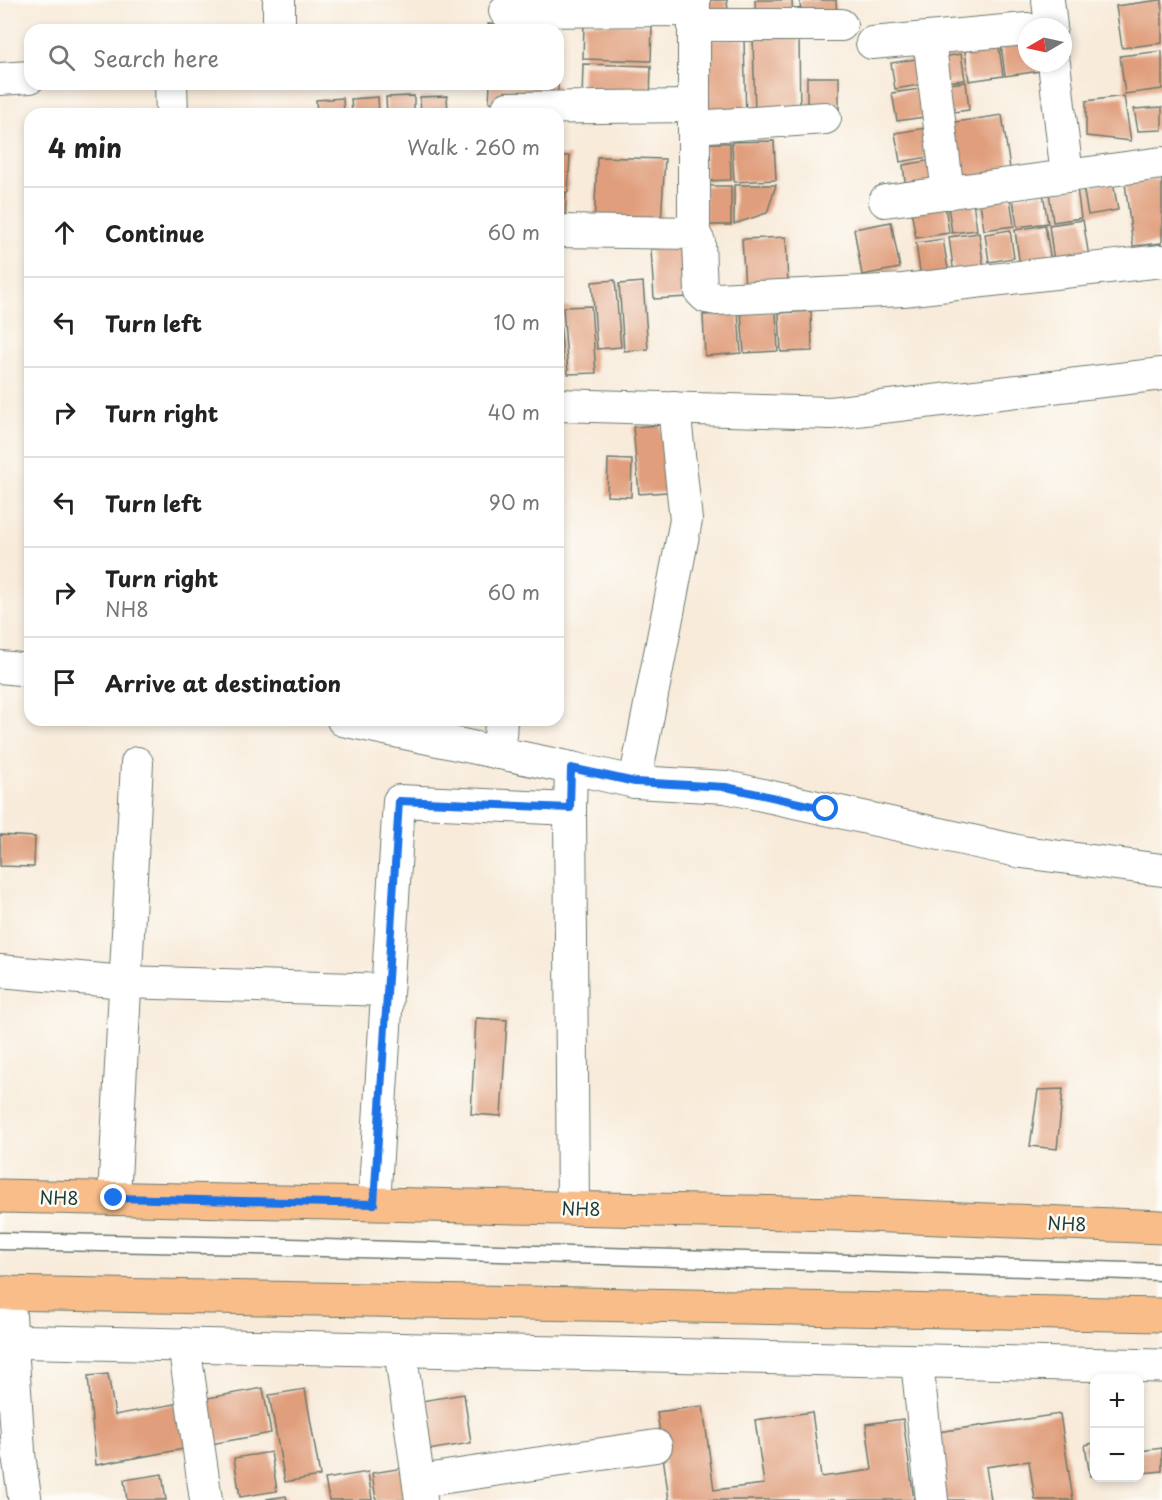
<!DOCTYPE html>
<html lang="en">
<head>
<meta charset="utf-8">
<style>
  :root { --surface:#fff; --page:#f2f2f2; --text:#222; --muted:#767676; --line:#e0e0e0 }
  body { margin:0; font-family:"Playpen Sans",sans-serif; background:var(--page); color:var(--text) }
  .controls { position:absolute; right:18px; bottom:18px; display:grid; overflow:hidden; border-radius:12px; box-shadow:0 3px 9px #0003 }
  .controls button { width:54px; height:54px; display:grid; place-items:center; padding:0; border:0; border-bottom:2px solid var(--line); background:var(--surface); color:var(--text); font:30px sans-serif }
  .compass { position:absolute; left:1018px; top:18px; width:54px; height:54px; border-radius:50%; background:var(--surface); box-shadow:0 3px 9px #0003; rotate:261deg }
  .stop { position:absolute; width:18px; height:18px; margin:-14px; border:4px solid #1a73e8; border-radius:50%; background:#fff }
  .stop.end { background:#1a73e8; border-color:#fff; box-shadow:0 2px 6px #0008 }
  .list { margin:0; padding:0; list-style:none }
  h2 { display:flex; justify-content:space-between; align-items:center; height:78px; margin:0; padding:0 24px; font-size:26px }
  h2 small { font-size:20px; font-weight:400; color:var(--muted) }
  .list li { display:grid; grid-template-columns:39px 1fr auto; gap:18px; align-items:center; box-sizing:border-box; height:90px; padding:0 24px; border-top:2px solid var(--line) }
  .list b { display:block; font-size:22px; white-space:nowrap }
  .list p { margin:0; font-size:20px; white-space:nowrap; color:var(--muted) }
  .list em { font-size:20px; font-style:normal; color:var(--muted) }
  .icon { flex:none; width:33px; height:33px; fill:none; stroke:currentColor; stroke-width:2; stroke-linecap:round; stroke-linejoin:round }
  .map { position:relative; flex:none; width:1162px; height:1500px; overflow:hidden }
  .search { position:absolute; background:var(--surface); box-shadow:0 3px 9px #0003; left:24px; top:24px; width:540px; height:66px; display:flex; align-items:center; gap:15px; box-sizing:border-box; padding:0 21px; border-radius:18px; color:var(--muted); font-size:22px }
  .panel { position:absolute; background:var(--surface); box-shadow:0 3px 9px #0003; left:24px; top:108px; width:540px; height:618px; border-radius:18px }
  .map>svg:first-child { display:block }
</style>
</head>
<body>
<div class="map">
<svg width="1162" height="1500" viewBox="0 0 1162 1500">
  <rect width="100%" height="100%" fill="#fdfcf7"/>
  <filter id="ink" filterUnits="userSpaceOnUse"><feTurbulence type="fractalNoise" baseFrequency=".0167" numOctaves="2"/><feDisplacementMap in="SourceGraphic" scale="12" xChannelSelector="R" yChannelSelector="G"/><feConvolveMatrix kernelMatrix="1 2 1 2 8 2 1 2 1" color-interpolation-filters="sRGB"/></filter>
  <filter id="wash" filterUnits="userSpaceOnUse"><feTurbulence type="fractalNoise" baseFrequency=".008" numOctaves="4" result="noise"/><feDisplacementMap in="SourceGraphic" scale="24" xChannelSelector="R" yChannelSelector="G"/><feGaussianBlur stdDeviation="1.35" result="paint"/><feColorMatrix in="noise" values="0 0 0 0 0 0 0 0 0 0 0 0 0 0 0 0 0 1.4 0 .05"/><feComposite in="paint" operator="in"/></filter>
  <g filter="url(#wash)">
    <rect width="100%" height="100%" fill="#f8ebda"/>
    <g id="blocks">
      <g fill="#e09e7c">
        <path d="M703 0H727L729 23 704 24Z"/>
        <path d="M755 0H792L793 21 756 23Z"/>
        <path d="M800 0H836L837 20 801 22Z"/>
        <path d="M1160 0H1162V43L1122 48 1116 6Z"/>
        <path d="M584 23 652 25 651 61 583 59Z"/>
        <path d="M488 24 557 26V30H488Z"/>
        <path d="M799 34 800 116 755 118 753 35Z"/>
        <path d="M744 39 746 120 704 121 702 40Z"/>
        <path d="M1027 40V63H1039L1040 71 1005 76 1001 44Z"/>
        <path d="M999 47 1003 76 969 81 965 51Z"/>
        <path d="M1162 51V89L1125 94 1120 56Z"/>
        <path d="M961 54 965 80 939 83 936 58Z"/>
        <path d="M916 59 920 85 895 89 891 63Z"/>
        <path d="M583 64 651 66 650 102 582 100Z"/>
        <rect x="807" y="77" width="32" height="35"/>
        <path d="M966 82 969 110 945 113 941 85Z"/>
        <path d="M490 84H558V104L489 102Z"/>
        <path d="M920 89 924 117 897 121 892 93Z"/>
        <path d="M414 96V114H387L386 97Z"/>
        <path d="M447 96 448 114H421L420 97Z"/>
        <path d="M1124 96 1131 141 1086 136V101Z"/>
        <path d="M378 97 379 114H352L351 99Z"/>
        <path d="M343 98 344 114H317L316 100Z"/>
        <path d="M1162 107V130L1138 131 1134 109Z"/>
        <path d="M1002 115 1011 175 958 183 949 123Z"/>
        <path d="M925 128 929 157 900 162 895 133Z"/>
        <path d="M774 141 776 180 734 182 732 142Z"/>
        <path d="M705 143H730L731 180 705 181Z"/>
        <path d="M558 156H570L568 192H558Z"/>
        <path d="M597 157 665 159 661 222 594 229Z"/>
        <path d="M932 160 936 185 906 189 903 165Z"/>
        <path d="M1162 179V243L1133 246 1125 183Z"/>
        <path d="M1113 182 1118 210 1088 215 1083 187Z"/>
        <path d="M734 185H776L767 213 734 224Z"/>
        <rect x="705" y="186" width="26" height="39"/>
        <path d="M1077 188 1081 218 1053 222 1049 192Z"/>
        <path d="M558 193H566L565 229H558Z"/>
        <path d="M1043 193 1048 223 1017 227 1013 198Z"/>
        <path d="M1010 198 1014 226 984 230 980 202Z"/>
        <path d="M973 202 977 230 952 233 948 206Z"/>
        <path d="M945 205 949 233 916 238 911 210Z"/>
        <path d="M1083 220 1089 257 1054 262 1049 225Z"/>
        <path d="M891 222 900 268 862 275 854 229Z"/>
        <path d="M1045 225 1051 262 1020 267 1015 230Z"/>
        <path d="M1010 230 1014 258 989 262 985 234Z"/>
        <path d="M979 233 984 270 954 274 949 237Z"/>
        <path d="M786 237 788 286 745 288 742 239Z"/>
        <path d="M943 239 949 275 921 279 916 243Z"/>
        <path d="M686 247 688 297 654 299 651 249Z"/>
        <path d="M615 280 621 347 597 349 592 282Z"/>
        <path d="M643 282 648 349 624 351 619 284Z"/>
        <path d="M591 306 596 373 568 374 563 307Z"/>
        <path d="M776 311 778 351 744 353 741 313Z"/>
        <path d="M811 311 812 351 781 352 779 313Z"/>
        <path d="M738 313 741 353 705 356 703 315Z"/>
        <path d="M558 321H560L564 373H558Z"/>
        <path d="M661 425 667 492 639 494 633 427Z"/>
        <path d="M608 459 632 460 631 497 607 496Z"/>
        <path d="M0 835 35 837 34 867 0 866Z"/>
        <path d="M476 1018 507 1020 501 1116 471 1114Z"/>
        <path d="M1063 1089 1057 1149 1030 1146 1038 1090Z"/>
        <path d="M108 1374 115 1415 263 1388 271 1433 96 1465 88 1376Z"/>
        <path d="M305 1389 320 1476 285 1482 269 1395Z"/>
        <path d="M464 1394 471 1443 422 1451 415 1402Z"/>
        <path d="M703 1406 714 1490 764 1484 755 1420 812 1412 821 1477 872 1470 866 1424 903 1419 914 1500H669L657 1412Z"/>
        <path d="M1060 1414 1073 1500H1035L1029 1461 986 1467 991 1500H941L931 1433Z"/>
        <path d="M1094 1443V1475L1090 1476 1085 1445Z"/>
        <path d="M1162 1448V1471L1142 1473 1140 1451Z"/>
        <path d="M271 1452 277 1491 240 1497 234 1458Z"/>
        <path d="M403 1468 408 1500H376L372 1473Z"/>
        <path d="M368 1472 372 1500H329L325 1479Z"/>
        <path d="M162 1474 166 1500H127L124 1480Z"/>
        <path d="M286 1496 287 1500H267V1499Z"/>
      </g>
    </g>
  </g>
  <g filter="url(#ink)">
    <use href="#blocks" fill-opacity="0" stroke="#6b7a6e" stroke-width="1.5"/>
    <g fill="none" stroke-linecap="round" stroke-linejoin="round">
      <g stroke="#6b7a6e" stroke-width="19">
        <path id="service" d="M0 1241 255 1246 1162 1272"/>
      </g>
      <g stroke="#6b7a6e" stroke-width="34">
        <g id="minor">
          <path d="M694 0V233"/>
          <path d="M1048 0 1051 27"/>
          <path d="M505 11 694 10"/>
          <path d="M694 25H841"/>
          <path d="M279 30V0"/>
          <path d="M929 38 948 193"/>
          <path d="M872 43 1027 29"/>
          <path d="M1054 63 1067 176"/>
          <path d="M0 79 30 77"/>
          <path d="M171 84 172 114"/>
          <path d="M508 108 694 106"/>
          <path d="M694 127 825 118"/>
          <path d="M885 201 1162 163"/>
          <path d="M558 231 694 233 699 242 701 292 706 297 717 299 903 290 1162 261"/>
          <path d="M558 405 831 413 1162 374"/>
          <path d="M0 667 30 670"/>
          <path d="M343 720 571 768 570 809 573 1208"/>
          <path d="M499 753 501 720"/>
          <path d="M571 768 635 782 726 787 1022 852 1162 870"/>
          <path d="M635 782 686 520 674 408"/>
          <path d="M0 971 125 982 387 990"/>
          <path d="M114 1198 137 763"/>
          <path d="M374 1204 399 801 570 809"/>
          <path d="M184 1344 206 1500"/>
          <path d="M400 1349 421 1500"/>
          <path d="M917 1362 932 1500"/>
          <path d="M419 1481 656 1446"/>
        </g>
      </g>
      <g stroke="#6b7a6e" stroke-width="35">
        <g id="tertiary">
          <path d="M8 1293 19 1458 25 1500"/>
          <path d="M0 1341 1162 1366"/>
        </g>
      </g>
      <g stroke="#6b7a6e" stroke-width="35">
        <g id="primary">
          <path d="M0 1196 841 1214 1162 1227"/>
          <path d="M0 1293 1162 1315"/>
        </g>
      </g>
      <use href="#service" stroke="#fff" stroke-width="16"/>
      <use href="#minor" stroke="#fff" stroke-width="32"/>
      <use href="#tertiary" stroke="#fff" stroke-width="33"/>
      <use href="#primary" stroke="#f8bd89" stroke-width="33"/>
    </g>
  </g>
  <g fill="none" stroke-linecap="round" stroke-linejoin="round" filter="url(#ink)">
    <path stroke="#1a73e8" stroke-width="8" d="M114 1198 374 1204 399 801 570 808 571 768 635 782 726 787 826 809"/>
  </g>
  <g text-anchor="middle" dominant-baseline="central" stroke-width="5" stroke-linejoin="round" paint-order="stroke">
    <g font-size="18" fill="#1f3d34" stroke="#fdfcf7">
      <text transform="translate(59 1197) rotate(1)">NH8</text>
      <text transform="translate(581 1208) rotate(1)">NH8</text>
      <text transform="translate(1067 1223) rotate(2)">NH8</text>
    </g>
  </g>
</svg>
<div class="controls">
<button>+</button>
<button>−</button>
</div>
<svg class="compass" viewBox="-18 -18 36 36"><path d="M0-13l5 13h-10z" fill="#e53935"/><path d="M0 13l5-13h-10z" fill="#767676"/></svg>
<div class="stop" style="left:826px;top:809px"></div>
<div class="stop end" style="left:114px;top:1198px"></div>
<div class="search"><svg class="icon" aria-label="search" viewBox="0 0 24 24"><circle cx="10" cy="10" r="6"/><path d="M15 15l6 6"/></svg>Search here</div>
<section class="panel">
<h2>4 min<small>Walk · 260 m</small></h2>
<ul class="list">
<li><svg class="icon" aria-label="ahead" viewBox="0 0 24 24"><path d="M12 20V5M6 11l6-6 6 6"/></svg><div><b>Continue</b></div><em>60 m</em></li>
<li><svg class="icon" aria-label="left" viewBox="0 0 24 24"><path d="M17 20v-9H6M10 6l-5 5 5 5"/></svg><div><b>Turn left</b></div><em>10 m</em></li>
<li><svg class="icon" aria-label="right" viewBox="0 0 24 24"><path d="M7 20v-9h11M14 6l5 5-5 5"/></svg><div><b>Turn right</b></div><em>40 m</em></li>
<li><svg class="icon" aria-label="left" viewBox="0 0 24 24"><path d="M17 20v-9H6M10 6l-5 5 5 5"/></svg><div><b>Turn left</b></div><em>90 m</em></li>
<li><svg class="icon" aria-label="right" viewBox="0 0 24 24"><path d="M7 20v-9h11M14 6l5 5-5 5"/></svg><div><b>Turn right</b><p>NH8</p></div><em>60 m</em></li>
<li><svg class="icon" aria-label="arrive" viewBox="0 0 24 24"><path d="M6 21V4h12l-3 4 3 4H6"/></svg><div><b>Arrive at destination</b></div></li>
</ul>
</section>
</div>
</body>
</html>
